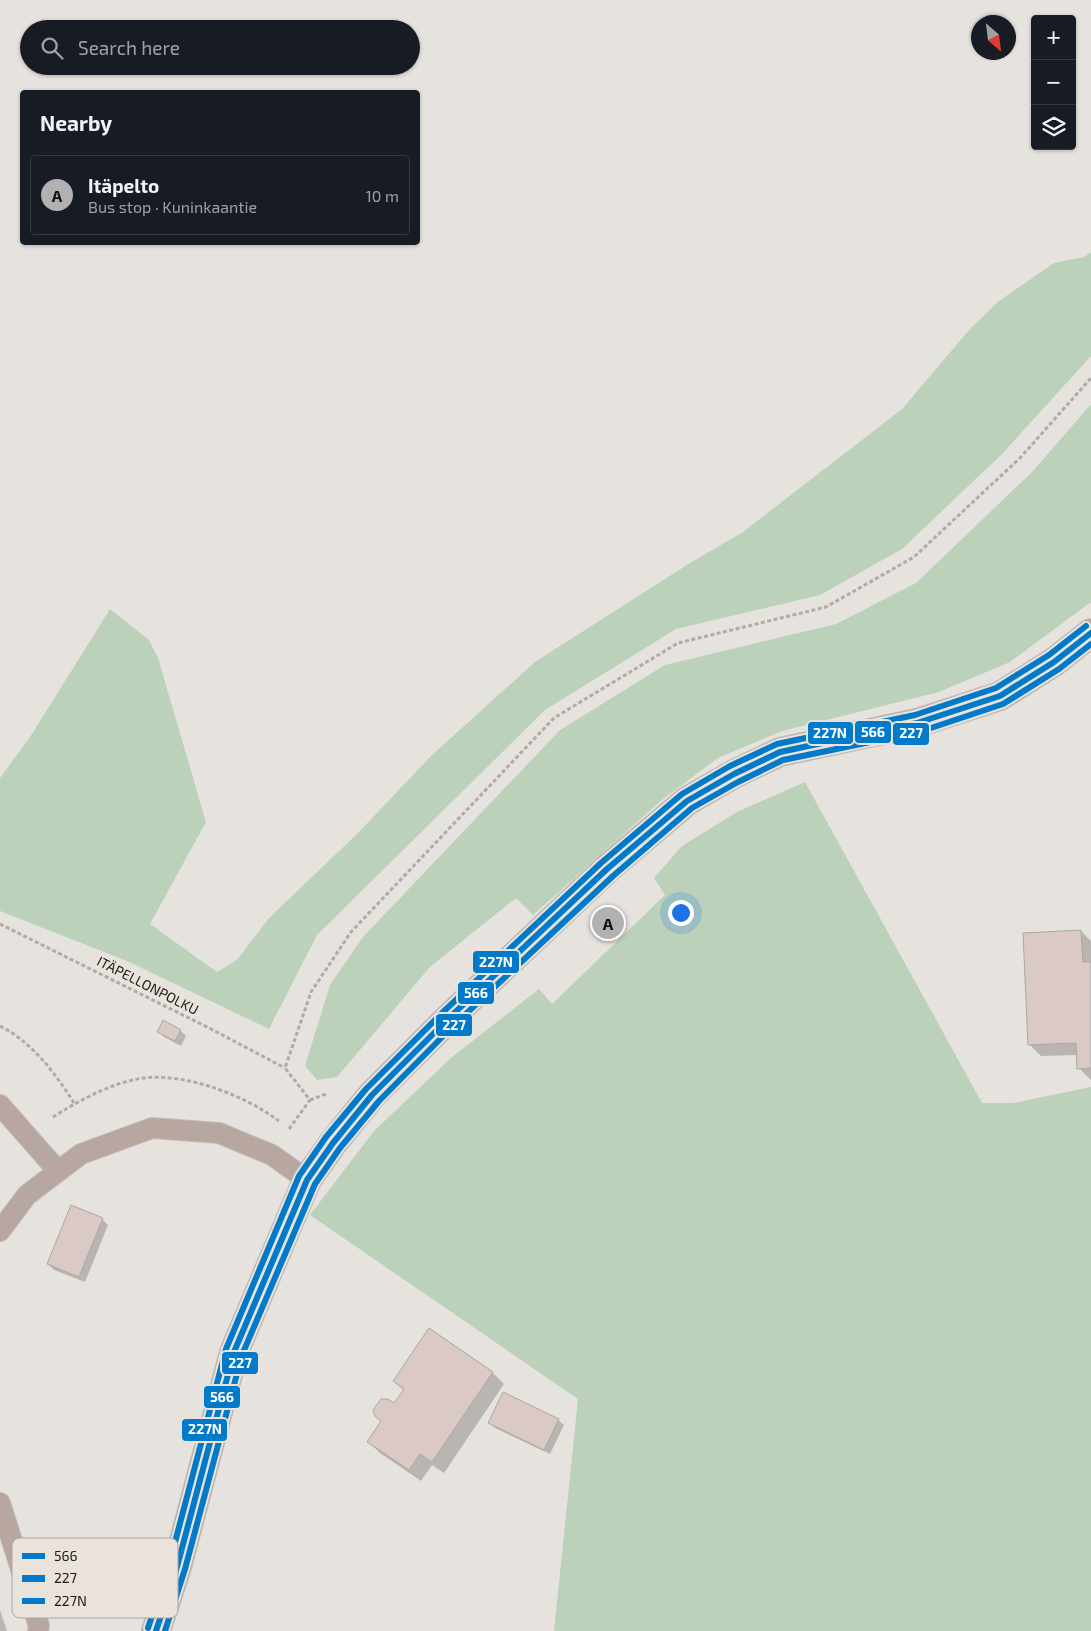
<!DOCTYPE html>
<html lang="en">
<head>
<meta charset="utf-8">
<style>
  :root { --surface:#171b24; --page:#20242c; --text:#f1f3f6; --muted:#9ea1a6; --line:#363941; --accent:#b1b1b2 }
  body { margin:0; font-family:"Exo 2",sans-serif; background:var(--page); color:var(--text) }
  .controls { position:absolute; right:15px; top:15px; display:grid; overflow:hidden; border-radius:5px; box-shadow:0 1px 4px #0004 }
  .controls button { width:45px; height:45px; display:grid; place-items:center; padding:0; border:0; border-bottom:1px solid var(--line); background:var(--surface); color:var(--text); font:25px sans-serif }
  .compass { position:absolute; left:971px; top:15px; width:45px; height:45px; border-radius:50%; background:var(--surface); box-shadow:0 1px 4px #0004; rotate:152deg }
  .you { position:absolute; left:680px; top:912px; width:18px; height:18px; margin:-12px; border:4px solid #fff; border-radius:50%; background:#1a73e8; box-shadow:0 0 0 8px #1a73e833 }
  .badge { display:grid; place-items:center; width:32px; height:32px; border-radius:50%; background:var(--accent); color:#111; font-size:16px; font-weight:700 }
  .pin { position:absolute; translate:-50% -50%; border:2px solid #fff; box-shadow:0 1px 5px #0006 }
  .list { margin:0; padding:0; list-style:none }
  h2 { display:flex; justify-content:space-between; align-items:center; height:65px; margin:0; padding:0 20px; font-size:21px }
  h2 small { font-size:16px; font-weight:400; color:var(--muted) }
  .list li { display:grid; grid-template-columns:32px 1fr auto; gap:15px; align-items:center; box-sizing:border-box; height:80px; margin:0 10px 10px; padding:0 10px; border:1px solid var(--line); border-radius:5px }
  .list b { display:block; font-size:19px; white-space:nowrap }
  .list p { margin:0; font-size:16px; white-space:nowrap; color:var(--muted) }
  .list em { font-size:16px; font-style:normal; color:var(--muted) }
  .icon { flex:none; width:28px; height:28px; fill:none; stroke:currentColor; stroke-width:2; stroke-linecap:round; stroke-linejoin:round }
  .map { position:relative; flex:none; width:1091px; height:1631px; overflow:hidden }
  .search { position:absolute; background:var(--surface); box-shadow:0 1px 4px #0004; left:20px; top:20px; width:400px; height:55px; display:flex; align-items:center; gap:12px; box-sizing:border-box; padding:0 18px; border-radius:28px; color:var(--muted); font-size:19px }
  .panel { position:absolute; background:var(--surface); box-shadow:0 1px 4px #0004; left:20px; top:90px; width:400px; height:155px; border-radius:5px }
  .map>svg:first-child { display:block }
</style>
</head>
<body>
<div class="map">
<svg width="1091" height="1631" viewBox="0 0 1091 1631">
  <rect width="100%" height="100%" fill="#e6e3df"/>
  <g fill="#bbd1ba">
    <path d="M1091 252V356L1002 454 902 549 820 595 676 629 545 710 317 935 269 1029 127 961 0 911V778L32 734 110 609 149 640 158 658 206 822 150 924 217 972 237 960 269 918 358 833 432 755 535 662 690 563 743 532 902 409 970 329 999 301 1054 263 1084 257Z"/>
    <path d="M1091 404V602L1010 662 939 692 782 731 718 758 663 799 533 915 516 898 430 967 337 1077 317 1080 305 1066 330 985 363 937 560 730 665 665 836 624 916 583 1033 471Z"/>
    <path d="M805 782 982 1103H1013L1091 1087V1631H554L578 1399 310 1215 374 1131 451 1058 539 989 552 1004 665 895 654 878 682 846 737 812Z"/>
  </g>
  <g fill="#0003">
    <path d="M1081 931 1091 941V1080L1079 1068 1078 1055 1041 1056 1030 1045Z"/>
    <path d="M158 1031H181L186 1036 181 1046 164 1037Z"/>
    <path d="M102 1219 108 1225 85 1282 54 1270 48 1264Z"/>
    <path d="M493 1373 504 1384 444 1473 432 1465 421 1481 380 1453 369 1442 404 1391 394 1381Z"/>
    <path d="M558 1420 564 1425 550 1454 495 1428 489 1423Z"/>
    <path d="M0 1610 7 1631H0Z"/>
  </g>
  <g fill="#dac9c5" stroke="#aaa7a5">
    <path d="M1081 930 1083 962H1091V1068L1077 1069 1076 1043 1028 1045 1023 933Z"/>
    <path d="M163 1020 181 1030 175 1041 157 1032Z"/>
    <path d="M71 1205 103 1218 79 1277 47 1264Z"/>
    <path d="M429 1328 493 1372 432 1462 420 1454 409 1470 367 1442 381 1421 375 1416 373 1410 381 1399H388L394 1403 404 1389 393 1381Z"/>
    <path d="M503 1392 559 1419 544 1450 488 1423Z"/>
  </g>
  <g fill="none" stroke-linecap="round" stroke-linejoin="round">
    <g stroke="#c1bfbc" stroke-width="22">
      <g id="service">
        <path d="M0 1105 58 1171"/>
        <path d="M0 1231 27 1195 81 1154 152 1128 219 1133 272 1155 307 1180"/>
        <path d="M0 1503 39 1626 38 1631"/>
      </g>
    </g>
    <g stroke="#c1bfbc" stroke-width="30">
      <path id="secondary" d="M156 1631 177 1567 234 1352 307 1180 333 1143 372 1095 448 1019 607 869 687 801 734 774 780 752 917 723 1000 696 1054 662 1091 633"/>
    </g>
    <g stroke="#b3a9a5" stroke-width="3" stroke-dasharray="4 2.5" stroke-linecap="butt">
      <path d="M0 924 211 1029 285 1068"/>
      <path d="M0 1026C33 1043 55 1073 74 1103"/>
      <path d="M310 1100 326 1094"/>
      <path d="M53 1117C80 1100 111 1083 143 1078 187 1073 244 1095 279 1121"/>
      <path d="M289 1129 310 1100 285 1068 311 992 351 932 554 718 678 643 826 607 914 557 1020 458 1091 378"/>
    </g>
    <use href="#service" stroke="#b8a7a1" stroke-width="20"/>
    <use href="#secondary" stroke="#b7a59e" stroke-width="28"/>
    <g stroke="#e9e3dc" stroke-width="10">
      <path id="bus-1" d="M156 1631 177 1567 234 1352 307 1180 333 1143 372 1095 448 1019 607 869 687 801 734 774 780 752 917 723 1000 696 1054 662 1091 633"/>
    </g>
    <g stroke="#e9e3dc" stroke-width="10">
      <path id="bus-2" d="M165 1631 185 1569 242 1355 315 1184 340 1148 379 1101 454 1025 613 876 692 808 738 782 783 760 919 732 1003 704 1059 669 1091 644"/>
    </g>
    <g stroke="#e9e3dc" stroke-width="10">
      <path id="bus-3" d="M148 1628 169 1565 226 1349 299 1176 326 1137 366 1089 442 1013 601 863 682 794 730 766 777 744 915 715 996 688 1049 655 1086 626"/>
    </g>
    <use href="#bus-1" stroke="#007ac9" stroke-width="6"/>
    <use href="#bus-2" stroke="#007ac9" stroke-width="6"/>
    <use href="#bus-3" stroke="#007ac9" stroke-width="6"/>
  </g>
  <g text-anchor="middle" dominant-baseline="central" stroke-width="5" stroke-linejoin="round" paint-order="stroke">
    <g font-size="14" fill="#1d1b18" stroke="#e9e3dc">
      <text transform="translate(148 985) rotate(27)">ITÄPELLONPOLKU</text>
    </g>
  </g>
  <rect x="12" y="1538" width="166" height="80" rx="8" fill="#e9e3dc" stroke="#aca7a1" stroke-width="1"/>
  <rect x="22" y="1553" width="23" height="6" fill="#007ac9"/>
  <rect x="22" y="1575" width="23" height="7" fill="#007ac9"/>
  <rect x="22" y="1598" width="23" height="6" fill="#007ac9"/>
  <g font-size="14" fill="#1d1b18">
    <text x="54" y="1561">566</text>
    <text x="54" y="1583">227</text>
    <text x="54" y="1606">227N</text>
  </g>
  <g stroke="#e9e3dc" stroke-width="2">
    <rect x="854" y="720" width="38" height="24" rx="5" fill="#007ac9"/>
    <rect x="807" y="721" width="47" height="24" rx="5" fill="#007ac9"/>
    <rect x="892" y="722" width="38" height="24" rx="5" fill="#007ac9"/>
    <rect x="472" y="950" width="48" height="24" rx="5" fill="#007ac9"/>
    <rect x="457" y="981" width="38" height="24" rx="5" fill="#007ac9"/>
    <rect x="435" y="1013" width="38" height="24" rx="5" fill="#007ac9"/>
    <rect x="221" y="1351" width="38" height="24" rx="5" fill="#007ac9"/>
    <rect x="203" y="1385" width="38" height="24" rx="5" fill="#007ac9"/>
    <rect x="181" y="1418" width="47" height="24" rx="5" fill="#007ac9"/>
  </g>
  <g font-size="14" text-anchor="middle" font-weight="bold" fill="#fff">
    <text x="873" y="737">566</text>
    <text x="830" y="738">227N</text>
    <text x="911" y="738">227</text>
    <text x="496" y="967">227N</text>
    <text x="476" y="998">566</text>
    <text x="454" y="1030">227</text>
    <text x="240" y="1368">227</text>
    <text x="222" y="1402">566</text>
    <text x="205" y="1434">227N</text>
  </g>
</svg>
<div class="controls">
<button>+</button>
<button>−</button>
<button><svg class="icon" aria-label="layers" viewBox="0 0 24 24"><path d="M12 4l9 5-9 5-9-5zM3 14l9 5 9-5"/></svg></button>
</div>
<svg class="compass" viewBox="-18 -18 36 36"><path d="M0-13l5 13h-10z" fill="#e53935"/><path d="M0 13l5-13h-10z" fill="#9ea1a6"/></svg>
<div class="you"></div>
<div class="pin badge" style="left:608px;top:923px">A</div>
<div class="search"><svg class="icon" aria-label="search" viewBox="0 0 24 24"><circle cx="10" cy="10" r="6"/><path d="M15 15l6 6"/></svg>Search here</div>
<section class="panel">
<h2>Nearby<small></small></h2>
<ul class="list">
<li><span class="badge">A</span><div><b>Itäpelto</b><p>Bus stop · Kuninkaantie</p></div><em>10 m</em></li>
</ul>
</section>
</div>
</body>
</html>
